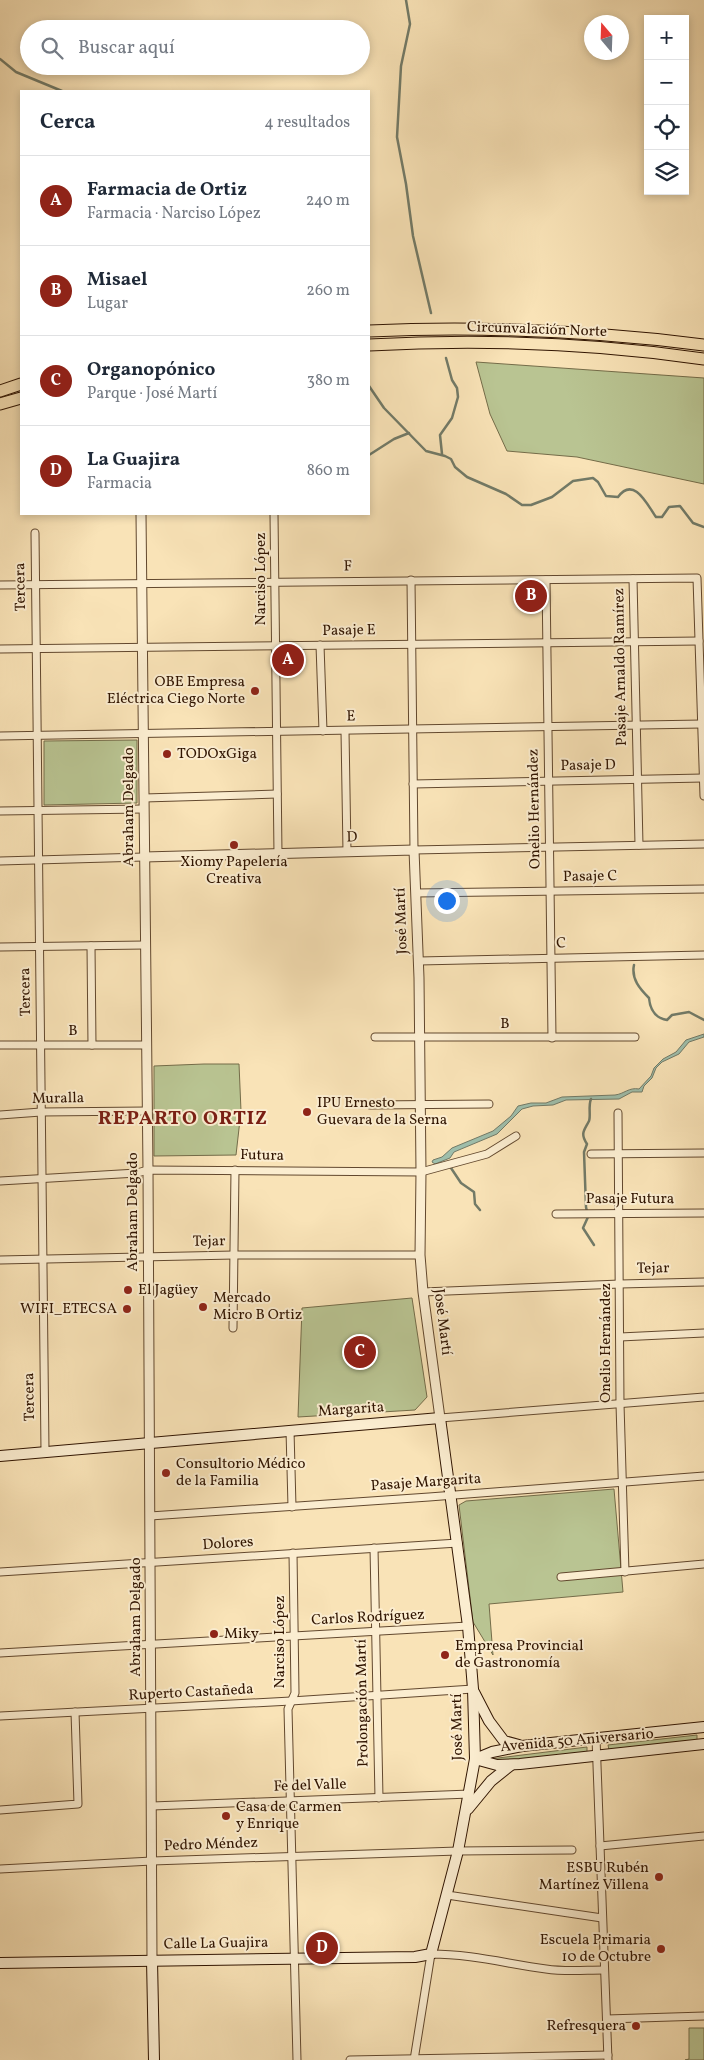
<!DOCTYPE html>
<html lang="es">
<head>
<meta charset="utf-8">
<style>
  :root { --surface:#fff; --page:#f2f2f3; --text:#1f2937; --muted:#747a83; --line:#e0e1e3; --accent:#8f2418 }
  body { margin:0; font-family:Vollkorn,serif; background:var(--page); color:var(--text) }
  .controls { position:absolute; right:15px; top:15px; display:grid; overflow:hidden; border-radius:0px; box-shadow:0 2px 8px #0003 }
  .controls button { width:45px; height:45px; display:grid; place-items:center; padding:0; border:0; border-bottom:1px solid var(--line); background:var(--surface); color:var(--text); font:25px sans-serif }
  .compass { position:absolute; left:584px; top:15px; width:45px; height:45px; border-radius:50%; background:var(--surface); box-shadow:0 2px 8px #0003; rotate:341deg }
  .you { position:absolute; left:446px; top:900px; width:18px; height:18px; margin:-12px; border:4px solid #fff; border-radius:50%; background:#1a73e8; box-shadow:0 0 0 8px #1a73e833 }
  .badge { display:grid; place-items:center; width:32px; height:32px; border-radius:50%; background:var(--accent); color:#fff; font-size:16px; font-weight:700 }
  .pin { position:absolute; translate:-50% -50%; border:2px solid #fff; box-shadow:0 1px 5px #0006 }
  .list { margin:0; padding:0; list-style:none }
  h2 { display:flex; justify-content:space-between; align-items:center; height:65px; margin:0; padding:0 20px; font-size:21px }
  h2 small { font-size:16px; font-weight:400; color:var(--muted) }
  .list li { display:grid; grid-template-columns:32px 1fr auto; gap:15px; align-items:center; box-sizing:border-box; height:90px; padding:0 20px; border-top:1px solid var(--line) }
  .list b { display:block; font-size:19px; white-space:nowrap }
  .list p { margin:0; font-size:16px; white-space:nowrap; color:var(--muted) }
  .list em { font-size:16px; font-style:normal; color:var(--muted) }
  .icon { flex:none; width:28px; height:28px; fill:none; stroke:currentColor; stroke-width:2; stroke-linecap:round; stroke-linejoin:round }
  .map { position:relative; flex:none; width:704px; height:2060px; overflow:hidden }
  .search { position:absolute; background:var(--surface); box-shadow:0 2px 8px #0003; left:20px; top:20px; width:350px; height:55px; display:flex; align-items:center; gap:12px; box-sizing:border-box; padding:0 18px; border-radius:28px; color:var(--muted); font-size:19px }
  .panel { position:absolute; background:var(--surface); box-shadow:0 2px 8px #0003; left:20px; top:90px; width:350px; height:425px; border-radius:0px }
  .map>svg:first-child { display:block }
</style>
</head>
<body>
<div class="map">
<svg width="704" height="2060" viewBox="0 0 704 2060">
  <rect width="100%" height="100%" fill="#f9e3b7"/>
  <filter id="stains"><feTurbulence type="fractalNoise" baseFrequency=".004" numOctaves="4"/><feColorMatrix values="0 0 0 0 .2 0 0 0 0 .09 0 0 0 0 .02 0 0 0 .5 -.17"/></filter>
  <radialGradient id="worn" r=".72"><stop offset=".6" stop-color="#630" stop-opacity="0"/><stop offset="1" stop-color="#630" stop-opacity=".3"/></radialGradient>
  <g fill="#b9c492" stroke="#746c49">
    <path d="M476 362 704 378V484L577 457 507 451 490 414Z"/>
    <path d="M137 740V803L44 805V741Z"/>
    <path d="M204 1064H239L241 1111 236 1155 154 1156V1066Z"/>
    <path d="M412 1298 427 1397 415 1410 298 1417 302 1308Z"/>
    <path d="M614 1489 623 1592 489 1604 493 1655 473 1622 459 1505 466 1501Z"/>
    <path d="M697 1735V1740L609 1750 608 1745Z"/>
    <path d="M587 1747V1753L502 1761 490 1759Z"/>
    <path d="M689 2028H704V2060H685L689 2059Z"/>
  </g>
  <path fill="#9ebeab" stroke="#727a67" d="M704 1034V1037L689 1042 679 1054 662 1062 656 1068 652 1078 644 1086 642 1092H632L619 1099 566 1100 553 1105 533 1106 522 1109 497 1134 454 1152 450 1158 435 1164 432 1162 433 1160 442 1157 452 1148 493 1131 511 1116 518 1106 531 1103H546L562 1097 615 1095C624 1094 629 1087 639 1089L651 1076 654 1068 663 1059 676 1052 686 1040Z"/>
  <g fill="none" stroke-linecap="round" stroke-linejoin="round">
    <g stroke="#727a67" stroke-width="2.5">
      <path d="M406 0 410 24 401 66 397 137 406 184 413 236 431 313"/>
      <path d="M0 59 16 72 62 91"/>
      <path d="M369 386 384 408 426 451 445 456 451 459 455 467 467 477 506 494 522 505H531L552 497 573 481 593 478 598 482 606 496 618 497C634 475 648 506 656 517H662L669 507 680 506 693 523 704 527"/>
      <path d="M442 454 440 435 452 418 458 397 457 388 452 380 446 358"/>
      <path d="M369 455 394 439 409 433"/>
      <path d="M634 965C631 979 640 989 649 998 650 1009 655 1018 667 1020L672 1015 689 1012 704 1020"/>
      <path d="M591 1099C588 1106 591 1116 589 1121 584 1131 580 1133 587 1144L584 1152 586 1207 588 1217 583 1228 594 1245"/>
      <path d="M451 1168 461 1183 474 1192 475 1204 480 1210"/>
    </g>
    <g stroke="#62482e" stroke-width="9">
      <g id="minor">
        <path d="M274 514 278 854"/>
        <path d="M35 533 45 1451"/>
        <path d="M633 579 639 845"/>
        <path d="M411 580 414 850 704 844"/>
        <path d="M546 580 552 1038"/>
        <path d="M0 585 697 578 704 796"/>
        <path d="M320 645 323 731"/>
        <path d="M0 649 699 641"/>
        <path d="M345 731 347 852"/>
        <path d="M0 736 702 724"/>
        <path d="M413 784 703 778"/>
        <path d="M144 798 277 794"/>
        <path d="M0 811 144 809"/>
        <path d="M0 861 144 857"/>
        <path d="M416 893 704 889"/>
        <path d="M91 946 92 1045"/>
        <path d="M0 947 145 945"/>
        <path d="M419 961 704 955"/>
        <path d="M375 1037H635"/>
        <path d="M0 1045H146"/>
        <path d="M370 1105 489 1104"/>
        <path d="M618 1113 620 1404 625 1572"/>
        <path d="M0 1115 41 1112 147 1111"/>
        <path d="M591 1154 704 1153"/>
        <path d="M0 1181 137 1173 148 1170 421 1172 487 1154 516 1136"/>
        <path d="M556 1214 704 1213"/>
        <path d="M0 1260 234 1255H420"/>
        <path d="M423 1292 620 1284 704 1282"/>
        <path d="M233 1328 235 1170"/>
        <path d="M620 1337 704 1333"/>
        <path d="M440 1418 704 1397"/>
        <path d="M290 1430 292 1507"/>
        <path d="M150 1516 429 1497 704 1476"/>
        <path d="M374 1548 379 1798"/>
        <path d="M293 1553 295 1693 288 1709 297 2060"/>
        <path d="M0 1572 458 1543"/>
        <path d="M561 1577 704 1564"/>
        <path d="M0 1653 468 1626"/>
        <path d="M0 1716 291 1701 473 1689"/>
        <path d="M596 1738 608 2060"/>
        <path d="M152 1806 470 1794"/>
        <path d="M0 1810 78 1804 75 1712"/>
        <path d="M600 1846 704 1836"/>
        <path d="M0 1869 152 1861 458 1851 572 1850"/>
        <path d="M447 1895 602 1918"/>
        <path d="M607 2019 704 2016"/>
        <path d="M350 2060 608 2055"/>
        <path d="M414 2060 431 1954C471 1954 508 1964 546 1969 565 1972 585 1970 604 1970"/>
      </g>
    </g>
    <g stroke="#62482e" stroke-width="11">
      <g id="tertiary">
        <path d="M141 514 148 1170 152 1960"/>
        <path d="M144 857 414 850 419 978 421 1172 420 1255 423 1292 440 1418"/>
      </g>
    </g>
    <g stroke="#301400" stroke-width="12">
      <g id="secondary">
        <path d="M0 1456 440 1418 468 1626 473 1689 475 1759 458 1851 431 1954 415 1957 0 1963"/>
        <path d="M474 1692 489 1721 504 1741 519 1745"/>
        <path d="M475 1759 492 1752 522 1746 704 1727"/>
        <path d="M475 1759 497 1765 520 1764 704 1744"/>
        <path d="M468 1809 491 1781 511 1765"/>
        <path d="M152 1960 154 2060"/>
      </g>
    </g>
    <g stroke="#301400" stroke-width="13">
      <g id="trunk">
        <path d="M369 331C481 326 593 331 704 345"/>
        <path d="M369 345C480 339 594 343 704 359"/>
        <path d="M0 391 21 384"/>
        <path d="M0 404 21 398"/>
      </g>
    </g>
    <use href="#minor" stroke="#fbedd0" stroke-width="7"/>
    <use href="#tertiary" stroke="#fbedd0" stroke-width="9"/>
    <use href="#secondary" stroke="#fbedd0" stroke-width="10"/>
    <use href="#trunk" stroke="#f9e3b7" stroke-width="11"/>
  </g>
  <g fill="#8f2418" stroke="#fbedd0" stroke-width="2">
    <circle cx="255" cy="691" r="5"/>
    <circle cx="167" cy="754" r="5"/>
    <circle cx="234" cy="845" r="5"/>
    <circle cx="307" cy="1112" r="5"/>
    <circle cx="128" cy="1290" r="5"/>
    <circle cx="203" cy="1307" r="5"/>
    <circle cx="127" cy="1309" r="5"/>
    <circle cx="166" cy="1473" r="5"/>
    <circle cx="214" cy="1634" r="5"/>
    <circle cx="445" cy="1655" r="5"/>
    <circle cx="226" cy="1816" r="5"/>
    <circle cx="659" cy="1877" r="5"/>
    <circle cx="661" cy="1949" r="5"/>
    <circle cx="636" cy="2026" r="5"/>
  </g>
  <g text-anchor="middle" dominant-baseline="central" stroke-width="4" stroke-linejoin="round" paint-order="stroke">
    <g font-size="15" fill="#301400" stroke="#fbedd0">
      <text transform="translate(537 330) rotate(2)">Circunvalación Norte</text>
      <text transform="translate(348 567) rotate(-1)">F</text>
      <text transform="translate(261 579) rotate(-90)">Narciso López</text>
      <text transform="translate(21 587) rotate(-91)">Tercera</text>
      <text transform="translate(349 631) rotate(-1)">Pasaje E</text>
      <text transform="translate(621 667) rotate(-91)">Pasaje Arnaldo Ramírez</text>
      <text transform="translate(351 717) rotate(-1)">E</text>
      <text transform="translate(588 766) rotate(-1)">Pasaje D</text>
      <text transform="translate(129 807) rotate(-90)">Abraham Delgado</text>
      <text transform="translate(535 809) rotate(-91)">Onelio Hernández</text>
      <text transform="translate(352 838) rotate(-1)">D</text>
      <text transform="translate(590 877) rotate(-1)">Pasaje C</text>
      <text transform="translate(402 921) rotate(-92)">José Martí</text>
      <text transform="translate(561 944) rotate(-1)">C</text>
      <text transform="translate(26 992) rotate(-91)">Tercera</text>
      <text x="505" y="1024">B</text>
      <text x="73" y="1031">B</text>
      <text transform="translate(58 1099) rotate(-1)">Muralla</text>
      <text transform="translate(262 1156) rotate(1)">Futura</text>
      <text x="630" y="1199">Pasaje Futura</text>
      <text transform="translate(133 1212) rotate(-90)">Abraham Delgado</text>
      <text transform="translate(209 1242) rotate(-1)">Tejar</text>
      <text transform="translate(653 1269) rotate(-1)">Tejar</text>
      <text transform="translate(442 1322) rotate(83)">José Martí</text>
      <text transform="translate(606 1343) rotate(-90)">Onelio Hernández</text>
      <text transform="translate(30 1397) rotate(-91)">Tercera</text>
      <text transform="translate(351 1410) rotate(-4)">Margarita</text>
      <text transform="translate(426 1483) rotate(-4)">Pasaje Margarita</text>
      <text transform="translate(228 1544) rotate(-4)">Dolores</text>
      <text transform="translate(136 1617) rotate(-90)">Abraham Delgado</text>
      <text transform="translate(368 1618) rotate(-3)">Carlos Rodríguez</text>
      <text transform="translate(280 1642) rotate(-90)">Narciso López</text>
      <text transform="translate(191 1693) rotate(-3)">Ruperto Castañeda</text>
      <text transform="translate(363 1703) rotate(-91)">Prolongación Martí</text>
      <text transform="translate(458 1727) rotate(-91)">José Martí</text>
      <text transform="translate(577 1741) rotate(-5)">Avenida 50 Aniversario</text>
      <text transform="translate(310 1786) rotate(-2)">Fe del Valle</text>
      <text transform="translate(211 1845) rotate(-2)">Pedro Méndez</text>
      <text transform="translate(216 1944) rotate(-1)">Calle La Guajira</text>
    </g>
    <g font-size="15" fill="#301400" stroke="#fbedd0" text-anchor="start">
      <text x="245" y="682" text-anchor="end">OBE Empresa<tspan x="245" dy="17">Eléctrica Ciego Norte</tspan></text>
      <text x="177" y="754">TODOxGiga</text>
      <text x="234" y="862" text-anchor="middle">Xiomy Papelería<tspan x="234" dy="17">Creativa</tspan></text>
      <text x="317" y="1103">IPU Ernesto<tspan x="317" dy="17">Guevara de la Serna</tspan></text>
      <text x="138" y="1290">El Jagüey</text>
      <text x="213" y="1298">Mercado<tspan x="213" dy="17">Micro B Ortiz</tspan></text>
      <text x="117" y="1309" text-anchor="end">WIFI_ETECSA</text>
      <text x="176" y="1464">Consultorio Médico<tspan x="176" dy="17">de la Familia</tspan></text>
      <text x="224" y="1634">Miky</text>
      <text x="455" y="1646">Empresa Provincial<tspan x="455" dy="17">de Gastronomía</tspan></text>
      <text x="236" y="1807">Casa de Carmen<tspan x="236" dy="17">y Enrique</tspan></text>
      <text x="649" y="1868" text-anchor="end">ESBU Rubén<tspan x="649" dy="17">Martínez Villena</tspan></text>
      <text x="651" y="1940" text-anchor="end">Escuela Primaria<tspan x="651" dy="17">10 de Octubre</tspan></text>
      <text x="626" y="2026" text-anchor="end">Refresquera</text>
    </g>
    <g font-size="20" font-weight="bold" letter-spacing="1" fill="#7a1f14" stroke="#fbedd0">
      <text x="183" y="1119">REPARTO ORTIZ</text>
    </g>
  </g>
  <rect width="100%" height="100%" filter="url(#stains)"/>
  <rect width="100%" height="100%" fill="url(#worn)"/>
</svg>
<div class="controls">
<button>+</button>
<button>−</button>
<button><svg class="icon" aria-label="locate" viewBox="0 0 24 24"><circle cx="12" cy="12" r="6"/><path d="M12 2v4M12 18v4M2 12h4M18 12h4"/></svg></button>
<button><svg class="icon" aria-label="layers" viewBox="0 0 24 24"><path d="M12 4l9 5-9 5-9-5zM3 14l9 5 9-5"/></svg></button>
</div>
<svg class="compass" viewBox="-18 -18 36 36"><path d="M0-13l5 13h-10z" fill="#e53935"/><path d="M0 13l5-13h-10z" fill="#747a83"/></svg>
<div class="you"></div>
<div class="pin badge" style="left:288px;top:660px">A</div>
<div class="pin badge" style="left:531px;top:596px">B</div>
<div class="pin badge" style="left:360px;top:1352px">C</div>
<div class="pin badge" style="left:322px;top:1948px">D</div>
<div class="search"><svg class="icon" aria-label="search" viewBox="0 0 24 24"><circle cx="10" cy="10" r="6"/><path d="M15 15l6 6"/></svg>Buscar aquí</div>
<section class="panel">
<h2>Cerca<small>4 resultados</small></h2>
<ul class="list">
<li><span class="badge">A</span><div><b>Farmacia de Ortiz</b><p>Farmacia · Narciso López</p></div><em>240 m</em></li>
<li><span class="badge">B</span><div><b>Misael</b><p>Lugar</p></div><em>260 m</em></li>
<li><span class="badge">C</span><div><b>Organopónico</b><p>Parque · José Martí</p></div><em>380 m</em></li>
<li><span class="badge">D</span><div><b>La Guajira</b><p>Farmacia</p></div><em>860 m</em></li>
</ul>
</section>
</div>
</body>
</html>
